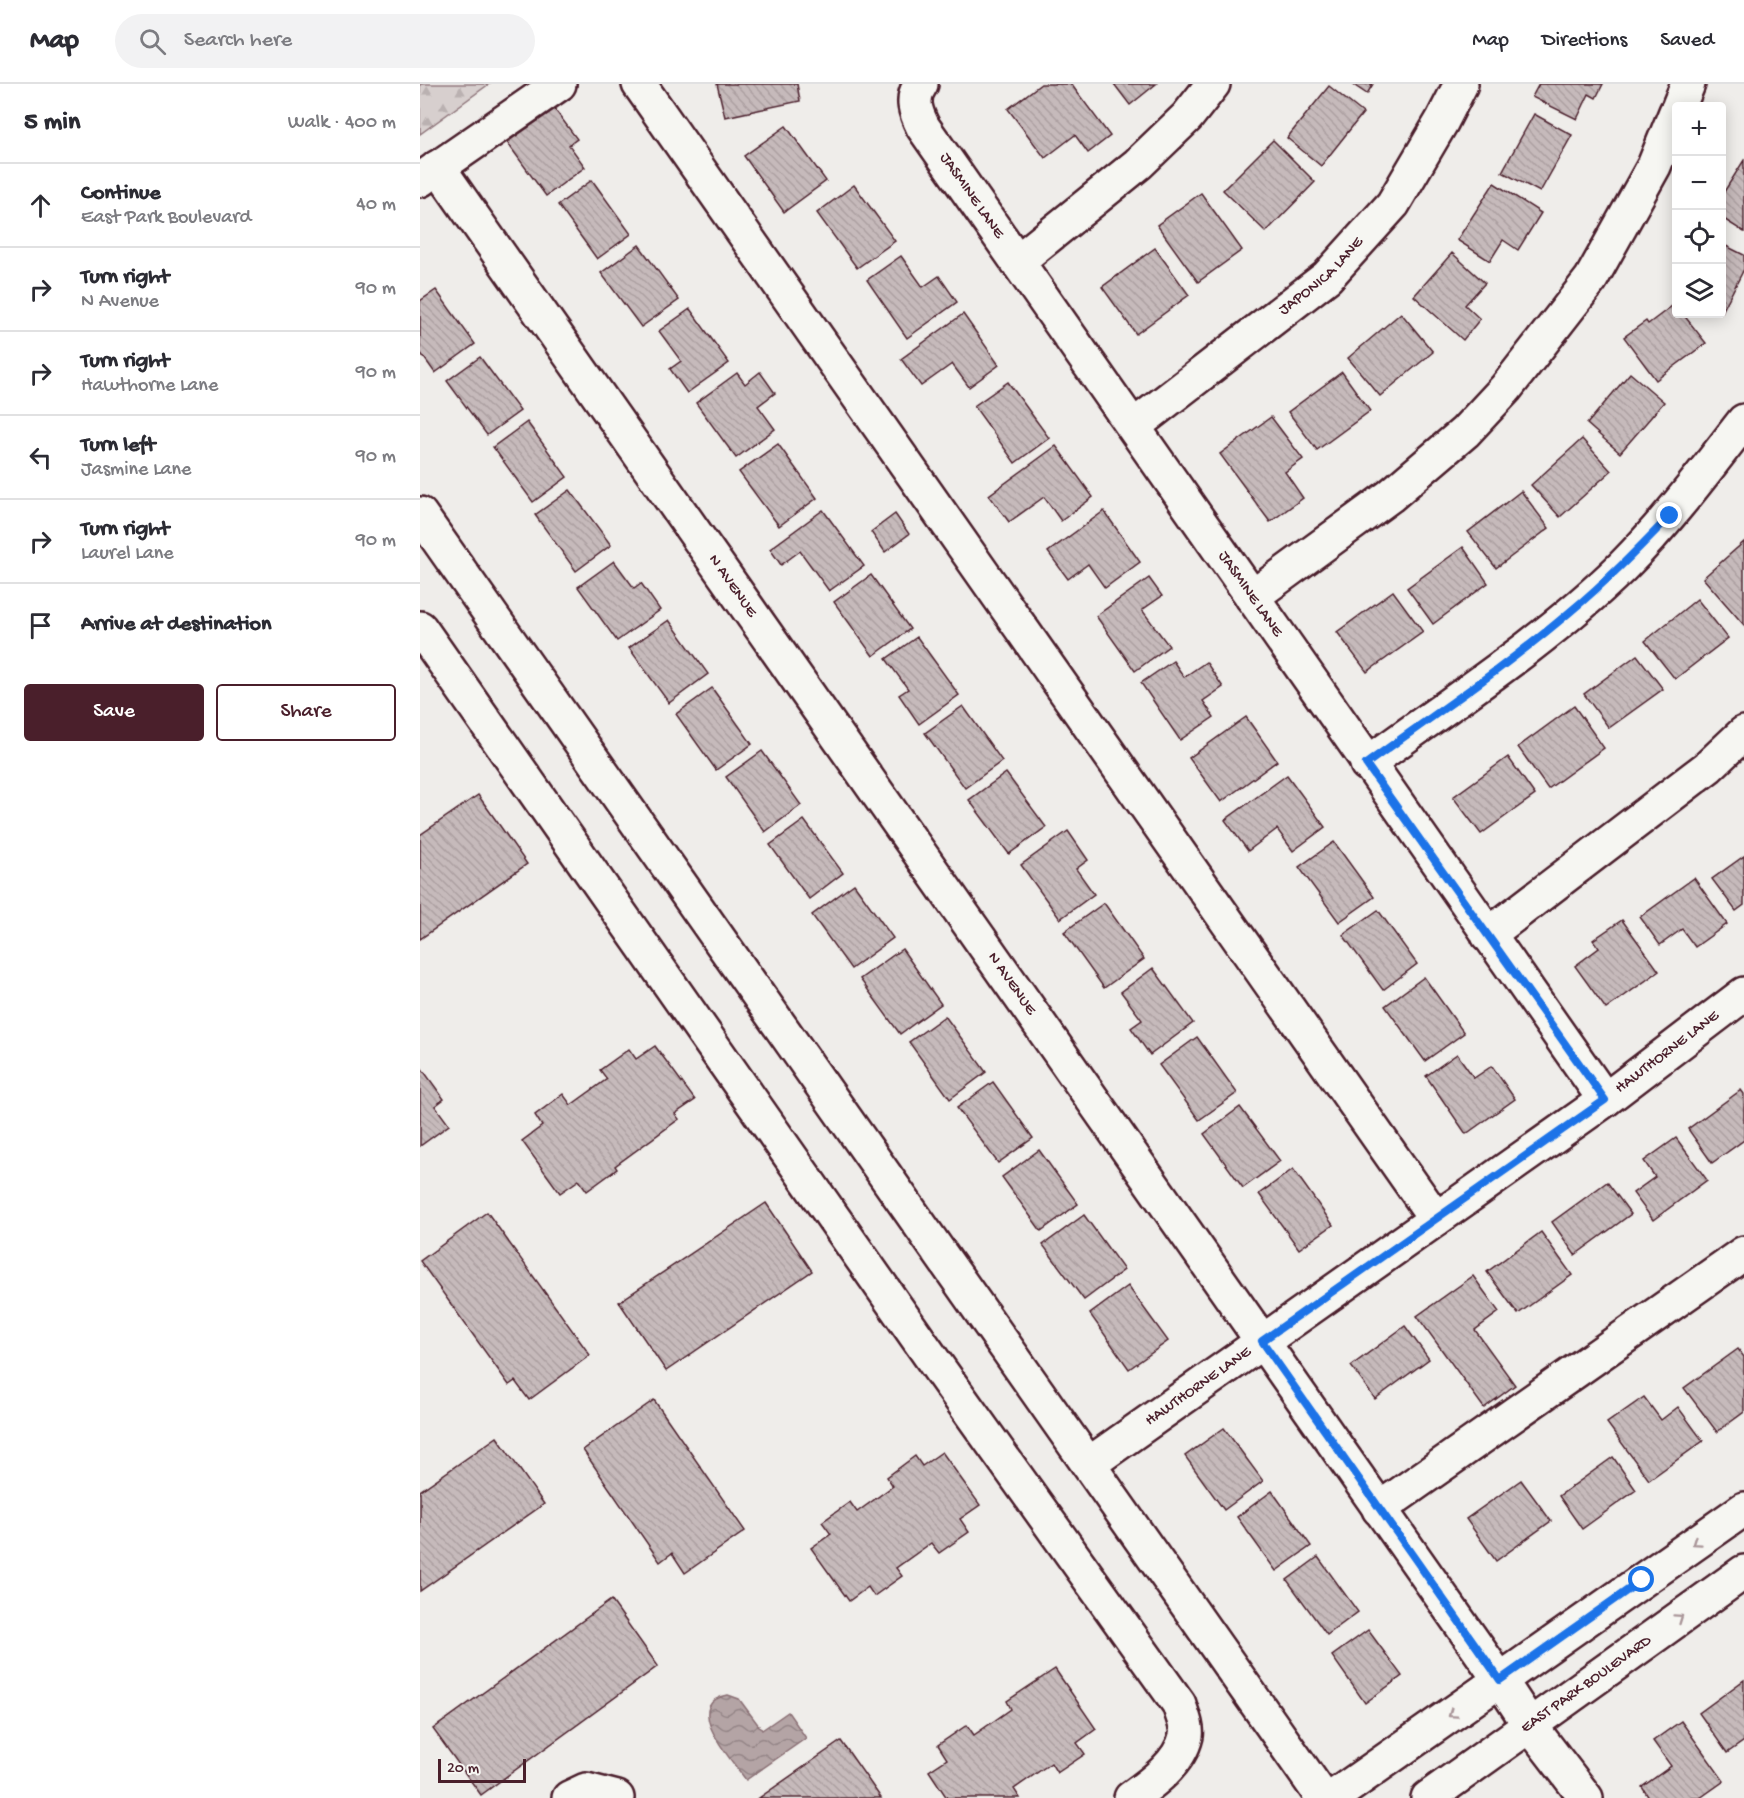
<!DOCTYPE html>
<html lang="en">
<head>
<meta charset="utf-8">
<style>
  :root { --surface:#fff; --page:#f2f2f3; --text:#2b2b33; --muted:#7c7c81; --line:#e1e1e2; --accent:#4a1f2b }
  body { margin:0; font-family:"Gochi Hand",sans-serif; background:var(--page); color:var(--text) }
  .controls { position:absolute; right:18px; top:18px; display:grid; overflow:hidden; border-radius:6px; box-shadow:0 3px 15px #0003 }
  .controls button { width:54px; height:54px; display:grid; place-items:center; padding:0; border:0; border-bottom:2px solid var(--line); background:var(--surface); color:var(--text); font:30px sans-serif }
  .scale { position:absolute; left:18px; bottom:15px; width:88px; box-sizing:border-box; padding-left:6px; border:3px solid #4a1f2b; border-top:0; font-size:16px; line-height:21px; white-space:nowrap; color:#4a1f2b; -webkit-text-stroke:4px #f6f6f2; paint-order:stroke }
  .stop { position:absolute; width:18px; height:18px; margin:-14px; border:4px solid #1a73e8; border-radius:50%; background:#fff }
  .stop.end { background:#1a73e8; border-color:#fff; box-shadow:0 2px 6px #0008 }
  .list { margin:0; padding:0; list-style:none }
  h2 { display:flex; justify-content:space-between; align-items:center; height:78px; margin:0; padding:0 24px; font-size:26px }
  h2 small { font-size:20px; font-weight:400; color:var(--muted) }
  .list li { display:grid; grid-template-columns:39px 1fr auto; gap:18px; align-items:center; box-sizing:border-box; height:84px; padding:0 24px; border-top:2px solid var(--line) }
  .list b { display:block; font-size:22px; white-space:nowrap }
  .list p { margin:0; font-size:20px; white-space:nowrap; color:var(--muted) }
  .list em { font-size:20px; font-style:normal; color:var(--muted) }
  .actions { display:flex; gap:12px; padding:18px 24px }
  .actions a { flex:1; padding:14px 0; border:2px solid var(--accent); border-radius:6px; text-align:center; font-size:21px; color:var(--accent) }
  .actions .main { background:var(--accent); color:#fff }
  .icon { flex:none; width:33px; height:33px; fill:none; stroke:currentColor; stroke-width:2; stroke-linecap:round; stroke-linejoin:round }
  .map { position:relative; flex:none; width:1324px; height:1714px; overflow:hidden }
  header { display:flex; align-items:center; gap:36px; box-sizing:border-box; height:84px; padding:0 30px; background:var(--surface); border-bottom:2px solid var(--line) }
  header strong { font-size:28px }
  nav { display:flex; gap:33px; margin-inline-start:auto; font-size:21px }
  .search { width:420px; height:54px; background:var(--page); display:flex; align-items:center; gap:15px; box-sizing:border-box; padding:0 21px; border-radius:33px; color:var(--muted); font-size:22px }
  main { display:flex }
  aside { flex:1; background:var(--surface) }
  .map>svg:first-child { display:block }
</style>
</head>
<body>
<header>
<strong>Map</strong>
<div class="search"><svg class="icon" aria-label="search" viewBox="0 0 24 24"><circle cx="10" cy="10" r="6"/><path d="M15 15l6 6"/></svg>Search here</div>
<nav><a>Map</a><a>Directions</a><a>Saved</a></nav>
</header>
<main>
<aside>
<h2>5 min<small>Walk · 400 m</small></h2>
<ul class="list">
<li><svg class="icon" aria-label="ahead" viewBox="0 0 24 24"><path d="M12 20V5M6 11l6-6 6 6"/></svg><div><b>Continue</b><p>East Park Boulevard</p></div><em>40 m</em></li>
<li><svg class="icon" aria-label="right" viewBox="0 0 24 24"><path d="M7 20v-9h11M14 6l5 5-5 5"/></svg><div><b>Turn right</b><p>N Avenue</p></div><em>90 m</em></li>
<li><svg class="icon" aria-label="right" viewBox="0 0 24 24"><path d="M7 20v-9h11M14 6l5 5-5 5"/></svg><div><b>Turn right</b><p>Hawthorne Lane</p></div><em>90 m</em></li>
<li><svg class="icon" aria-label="left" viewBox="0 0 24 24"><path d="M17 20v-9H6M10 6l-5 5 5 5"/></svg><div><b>Turn left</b><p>Jasmine Lane</p></div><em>90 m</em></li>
<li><svg class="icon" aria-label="right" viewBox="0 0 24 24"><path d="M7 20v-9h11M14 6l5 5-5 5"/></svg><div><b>Turn right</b><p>Laurel Lane</p></div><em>90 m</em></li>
<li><svg class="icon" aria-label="arrive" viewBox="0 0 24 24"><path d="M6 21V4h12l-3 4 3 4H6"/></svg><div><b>Arrive at destination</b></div></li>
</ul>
<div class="actions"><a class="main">Save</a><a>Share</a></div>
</aside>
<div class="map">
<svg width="1324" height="1714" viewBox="0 0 1324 1714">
  <defs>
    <pattern id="forest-firs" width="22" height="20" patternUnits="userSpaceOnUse" patternTransform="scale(1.5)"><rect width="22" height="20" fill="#d7cfce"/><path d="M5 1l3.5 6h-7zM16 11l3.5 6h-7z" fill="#bab1b1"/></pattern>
    <pattern id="water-waves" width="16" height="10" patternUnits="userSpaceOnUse" patternTransform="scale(1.5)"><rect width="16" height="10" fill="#b4a4a5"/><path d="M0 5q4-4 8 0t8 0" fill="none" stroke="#948587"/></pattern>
    <pattern id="building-back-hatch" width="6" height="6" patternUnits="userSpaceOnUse" patternTransform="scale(1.5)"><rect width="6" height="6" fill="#c6babb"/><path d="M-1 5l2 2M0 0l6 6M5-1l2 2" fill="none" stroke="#ac9fa1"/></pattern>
  </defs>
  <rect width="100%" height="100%" fill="#efedea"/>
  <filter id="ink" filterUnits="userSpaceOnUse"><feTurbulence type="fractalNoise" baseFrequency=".0167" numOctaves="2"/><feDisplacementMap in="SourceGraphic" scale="12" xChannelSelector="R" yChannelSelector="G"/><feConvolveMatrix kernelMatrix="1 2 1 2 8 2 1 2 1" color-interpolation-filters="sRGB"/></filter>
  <g filter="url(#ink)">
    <path fill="url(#forest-firs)" stroke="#90777c" stroke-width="1.5" d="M0 0H69L0 50Z"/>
    <path fill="url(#water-waves)" stroke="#8a6f74" stroke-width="1.5" d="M308 1611 319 1615 342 1646 368 1628 386 1654 326 1696C313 1677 259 1620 308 1611Z"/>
    <g fill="url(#building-back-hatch)" stroke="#4a1f2b" stroke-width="1.5">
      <path d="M297 0H377L380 17 305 33Z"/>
      <path d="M621 0H651L690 52 668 69 655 51 625 74 588 25Z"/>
      <path d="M694 0H736L710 21Z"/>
      <path d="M932 0H953L947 10Z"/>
      <path d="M1119 0H1183L1176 14 1169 10 1157 35 1112 13Z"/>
      <path d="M909 2 943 29 901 82 867 54Z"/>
      <path d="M133 23 157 55 149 61 165 83 126 112 86 57Z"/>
      <path d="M1114 30 1152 51 1120 108 1082 88Z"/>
      <path d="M366 42 406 97 364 128 324 72Z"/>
      <path d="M853 56 895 98 846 148 803 106Z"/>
      <path d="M1324 76V148L1302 134V111Z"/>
      <path d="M172 96 211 150 177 175 138 121Z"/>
      <path d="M1074 99 1121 129 1098 166 1083 156 1070 177 1037 156Z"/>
      <path d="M434 101 475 157 437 184 397 129Z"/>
      <path d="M781 109 822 166 778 198 737 141Z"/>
      <path d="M1302 160 1324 171V185L1302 228Z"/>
      <path d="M219 161 259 216 221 243 181 189Z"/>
      <path d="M735 164 769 211 716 250 682 203Z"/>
      <path d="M1032 169 1065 199 1045 221 1060 235 1043 256 994 212Z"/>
      <path d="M481 172 503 203 519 192 537 218 487 254 447 196Z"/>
      <path d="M16 206 55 260 15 289 0 268V217Z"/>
      <path d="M1256 219V230H1263L1286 259 1236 296 1204 253 1226 237 1228 240Z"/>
      <path d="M270 225 309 279 267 309 250 285 261 277 239 247Z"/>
      <path d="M981 229 1013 268 960 312 928 274Z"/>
      <path d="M543 230 579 281 549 303 532 280 501 302 481 275Z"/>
      <path d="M60 273 100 327 67 351 27 297Z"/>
      <path d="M340 288 355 309 338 322 355 345 316 374 276 319 317 289 325 300Z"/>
      <path d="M922 288 950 327 897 366 868 328Z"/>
      <path d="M1210 289 1244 318 1200 369 1167 340Z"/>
      <path d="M588 298 629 354 595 379 554 322Z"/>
      <path d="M851 333 883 375 865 388 883 414 850 438 800 370Z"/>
      <path d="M107 338 147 393 113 418 73 363Z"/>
      <path d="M1162 355 1191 387 1140 433 1111 401Z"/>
      <path d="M358 360 397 414 359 442 319 388Z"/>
      <path d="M636 362 673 413 641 437 624 413 589 438 569 411Z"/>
      <path d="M150 406 191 461 156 487 115 431Z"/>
      <path d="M1101 407 1129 444 1076 484 1048 448Z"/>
      <path d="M403 426 444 482 409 507 380 467 361 481 350 465Z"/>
      <path d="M684 427 720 478 685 504 668 480 648 495 628 468Z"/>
      <path d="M475 430 489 450 465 468 451 448Z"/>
      <path d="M1324 458V541L1283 494Z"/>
      <path d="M1043 463 1068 499 1013 540 987 504Z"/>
      <path d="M194 477 214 504 221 499 240 526 197 557 158 503Z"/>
      <path d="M451 491 490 545 453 572 414 518Z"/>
      <path d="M729 494 742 512 722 526 749 562 715 587 676 532Z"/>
      <path d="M973 507 1003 548 947 588 917 548Z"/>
      <path d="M1277 515 1308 554 1255 595 1225 557Z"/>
      <path d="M249 536 288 590 249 619 209 564Z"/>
      <path d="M497 553 539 611 499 640 479 611 488 605 466 575Z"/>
      <path d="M1217 571 1243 605 1189 644 1164 610Z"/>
      <path d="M753 577 764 593 786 578 803 603 783 617 794 633 760 656 721 599Z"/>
      <path d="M292 604 332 660 296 686 256 630Z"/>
      <path d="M543 622 582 677 545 704 505 649Z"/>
      <path d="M1154 622 1184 664 1128 705 1098 663Z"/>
      <path d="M826 633 857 677 801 718 769 674Z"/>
      <path d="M342 667 381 721 345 748 306 693Z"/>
      <path d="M1088 673 1115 711 1061 750 1033 713Z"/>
      <path d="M586 689 626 743 589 770 549 716Z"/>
      <path d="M867 691 905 743 873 767 857 745 828 767 805 736Z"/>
      <path d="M58 711 107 780 0 855V751Z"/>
      <path d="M384 736 423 789 389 815 350 761Z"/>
      <path d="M648 747 668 776 656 785 674 810 640 835 601 781Z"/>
      <path d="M914 758 954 813 919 838 879 783Z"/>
      <path d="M1324 772V821L1316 827 1292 795Z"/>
      <path d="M1274 794 1307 840 1275 863 1262 845 1240 861 1220 833Z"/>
      <path d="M434 800 473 854 431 885 392 831Z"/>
      <path d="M684 819 724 875 684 904 644 848Z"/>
      <path d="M958 826 997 880 963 906 923 851Z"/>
      <path d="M1202 836 1239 887 1186 925 1155 882 1179 864 1173 856Z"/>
      <path d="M482 865 521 920 480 950 440 895Z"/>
      <path d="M733 884 773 939 730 971 711 944 722 936 701 908Z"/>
      <path d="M1004 893 1044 949 1005 977 965 922Z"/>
      <path d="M525 932 566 988 530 1015 489 958Z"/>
      <path d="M777 953 817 1009 779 1036 739 981Z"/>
      <path d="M235 962 275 1016 255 1030 259 1035 195 1082 197 1085 167 1107 159 1096 140 1109 102 1057 122 1042 115 1031 143 1010 151 1021 187 995 180 986 209 965 216 975Z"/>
      <path d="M1037 970 1054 994 1072 982 1095 1015 1046 1050 1006 992Z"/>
      <path d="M0 982 24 1015 15 1022 29 1041 0 1062Z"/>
      <path d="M573 998 613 1054 578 1079 537 1024Z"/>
      <path d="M1321 1006 1324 1010V1056L1292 1079 1268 1045Z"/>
      <path d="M820 1023 860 1077 823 1104 784 1050Z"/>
      <path d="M1256 1054 1287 1096 1233 1136 1213 1109 1235 1093 1224 1077Z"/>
      <path d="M619 1066 658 1120 621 1147 582 1093Z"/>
      <path d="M873 1085 913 1141 879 1165 839 1110Z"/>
      <path d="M1187 1098 1211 1130 1155 1171 1132 1138Z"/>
      <path d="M346 1119 392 1187 246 1287 199 1218Z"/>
      <path d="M67 1128 170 1271 109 1316 95 1297 89 1301 0 1177Z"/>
      <path d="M664 1131 704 1186 664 1216 623 1161Z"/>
      <path d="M1121 1148 1152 1191 1098 1230 1067 1188Z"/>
      <path d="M1053 1192 1079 1228 1055 1246 1095 1301 1064 1324 997 1232Z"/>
      <path d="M708 1202 748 1257 709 1285 670 1230Z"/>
      <path d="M985 1242 1009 1275 955 1315 931 1282Z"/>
      <path d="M1318 1265 1324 1273V1328L1297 1348 1264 1304Z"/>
      <path d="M1224 1313 1241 1336 1258 1323 1283 1357 1229 1396 1187 1339Z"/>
      <path d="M234 1316 325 1447 265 1489 252 1469 240 1478 163 1366Z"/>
      <path d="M804 1344 843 1397 804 1426 765 1372Z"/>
      <path d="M77 1353 124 1420 0 1507V1407Z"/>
      <path d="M522 1368 560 1421 540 1435 549 1448 519 1469 511 1459 476 1484 482 1492 454 1512 448 1503 429 1517 391 1464 411 1450 402 1438 430 1418 437 1428 473 1402 467 1393 495 1372 502 1382Z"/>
      <path d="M1193 1373 1216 1406 1162 1445 1139 1412Z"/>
      <path d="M1101 1396 1131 1437 1076 1477 1046 1435Z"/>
      <path d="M852 1407 891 1462 856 1487 817 1433Z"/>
      <path d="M898 1473 938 1528 907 1551 867 1496Z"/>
      <path d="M191 1516 238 1582 61 1711 13 1645Z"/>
      <path d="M948 1546 982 1592 945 1619 912 1572Z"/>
      <path d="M635 1585 676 1645 657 1659 665 1670 637 1689 631 1679 594 1705 600 1714H527L509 1687 527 1675 518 1661 547 1641 554 1651 591 1625 587 1617Z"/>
      <path d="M1324 1596V1657L1307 1669 1279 1629Z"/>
      <path d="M1261 1637 1304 1697 1280 1714H1229L1222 1703 1251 1682 1233 1657Z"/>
      <path d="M421 1657 461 1714H339Z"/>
    </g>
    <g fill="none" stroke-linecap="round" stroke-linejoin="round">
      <g stroke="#4a1f2b" stroke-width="38">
        <g id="minor">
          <path d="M219 0 1016 1135"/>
          <path id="s1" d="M501 0C490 15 496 29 503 43 731 367 956 693 1185 1016"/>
          <path d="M1259 22 1268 0"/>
          <path id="s2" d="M18 83 1080 1596 1109 1640 1166 1714"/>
          <path d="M0 96 139 0"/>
          <path d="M598 177 718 80 767 33 793 0"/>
          <path id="s3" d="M714 342 907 193 973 120 1022 37 1041 0"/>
          <path d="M0 430 903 1714"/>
          <path d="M832 513 970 412 1045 348 1086 304 1171 195 1234 82 1256 28"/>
          <path d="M0 544 520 1286 759 1620C761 1628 768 1643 766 1652 760 1679 732 1699 711 1714"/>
          <path d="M947 680C1033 617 1125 558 1202 483 1247 438 1285 387 1324 337"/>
          <path d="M1068 851 1288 683 1324 649"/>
          <path id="s4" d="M669 1380 1185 1016 1324 910"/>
          <path d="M959 1425 1324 1169"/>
          <path d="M149 1714 166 1706 197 1714"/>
        </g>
      </g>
      <g stroke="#4a1f2b" stroke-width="38">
        <g id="major">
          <path d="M912 1714 1324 1425"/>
          <path id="s5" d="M1008 1714 1324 1488"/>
        </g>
      </g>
      <use href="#minor" stroke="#f6f6f2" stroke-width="33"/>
      <use href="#major" stroke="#f6f6f2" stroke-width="33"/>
    </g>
    <defs><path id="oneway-chevron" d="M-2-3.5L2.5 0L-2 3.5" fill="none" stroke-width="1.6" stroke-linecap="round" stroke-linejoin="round" transform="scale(1.5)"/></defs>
    <g stroke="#a99598">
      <use href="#oneway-chevron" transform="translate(1276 1458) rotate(145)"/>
      <use href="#oneway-chevron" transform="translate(1259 1534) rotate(-35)"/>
      <use href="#oneway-chevron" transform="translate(1032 1630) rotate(145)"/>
    </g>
  </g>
  <g fill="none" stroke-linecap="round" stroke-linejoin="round" filter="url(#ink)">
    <path stroke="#1a73e8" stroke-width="8" d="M1222 1496 1080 1596 842 1257 1185 1016 946 680C1015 630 1087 582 1151 527 1186 498 1218 465 1250 432"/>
  </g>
  <g text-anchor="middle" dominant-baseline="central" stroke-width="5" stroke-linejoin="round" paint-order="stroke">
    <g font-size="16" fill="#4a1f2b" stroke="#f6f6f2">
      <text stroke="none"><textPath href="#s1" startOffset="130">JASMINE LANE</textPath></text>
      <text stroke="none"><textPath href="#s3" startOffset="240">JAPONICA LANE</textPath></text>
      <text stroke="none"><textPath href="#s2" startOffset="512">N AVENUE</textPath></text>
      <text stroke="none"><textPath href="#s1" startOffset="616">JASMINE LANE</textPath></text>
      <text stroke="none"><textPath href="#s2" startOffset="998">N AVENUE</textPath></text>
      <text stroke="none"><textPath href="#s4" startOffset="710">HAWTHORNE LANE</textPath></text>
      <text stroke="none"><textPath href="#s4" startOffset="134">HAWTHORNE LANE</textPath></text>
      <text stroke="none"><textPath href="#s5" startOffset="195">EAST PARK BOULEVARD</textPath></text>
    </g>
  </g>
</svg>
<div class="controls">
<button>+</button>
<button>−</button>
<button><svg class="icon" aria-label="locate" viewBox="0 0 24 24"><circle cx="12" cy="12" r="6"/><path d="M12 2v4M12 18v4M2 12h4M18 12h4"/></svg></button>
<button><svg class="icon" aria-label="layers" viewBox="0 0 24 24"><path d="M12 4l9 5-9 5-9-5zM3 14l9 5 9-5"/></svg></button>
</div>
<div class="scale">20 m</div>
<div class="stop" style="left:1222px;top:1496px"></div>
<div class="stop end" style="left:1250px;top:432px"></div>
</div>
</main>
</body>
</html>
